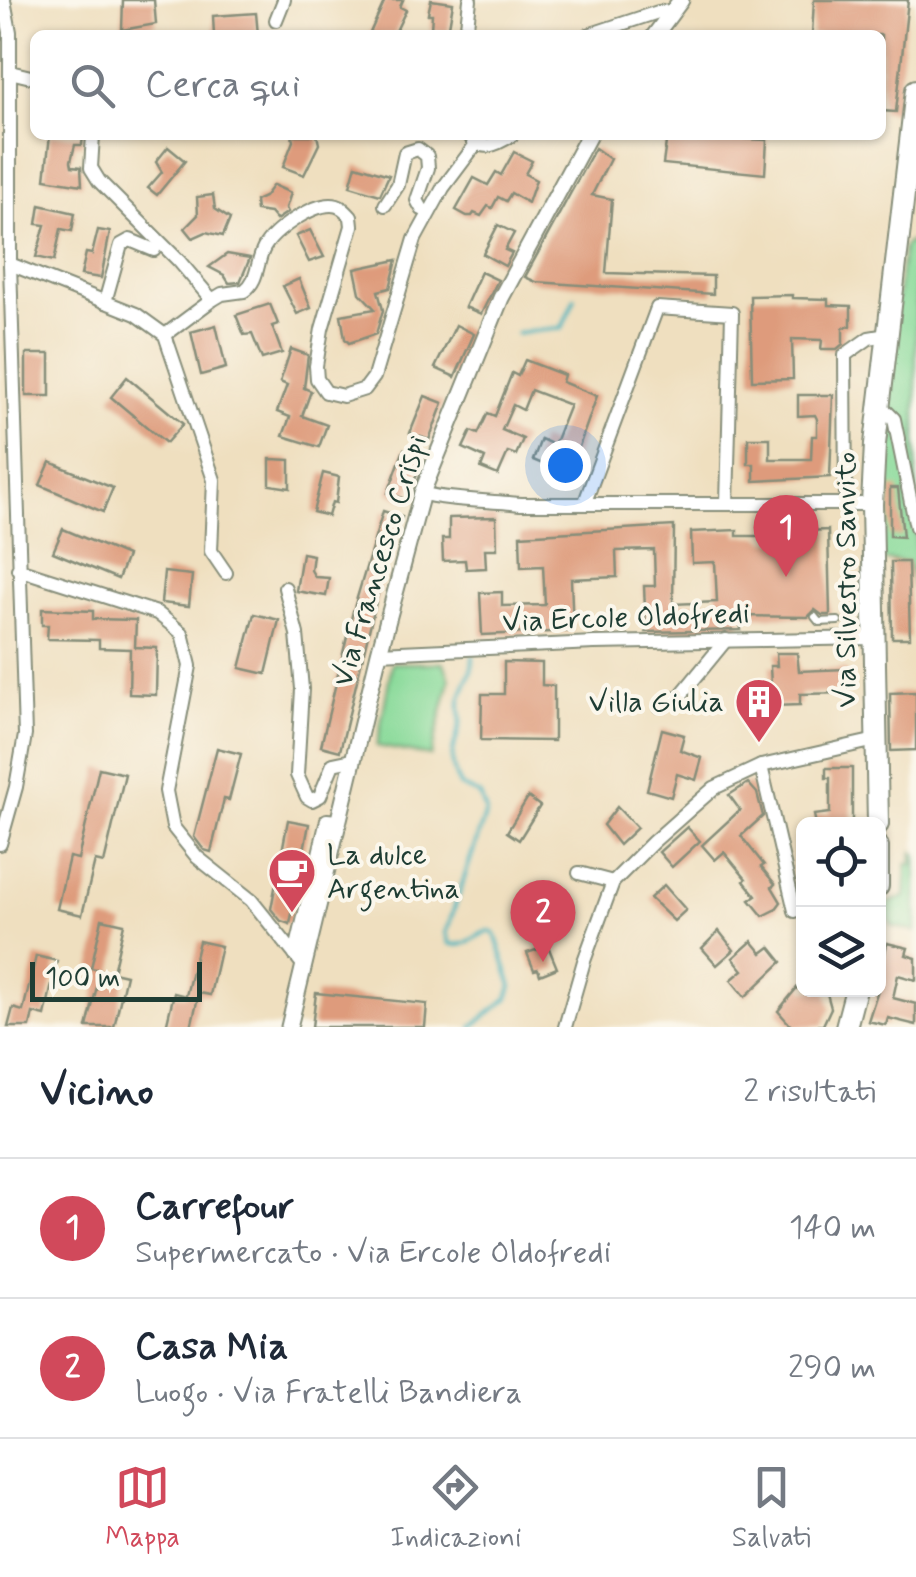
<!DOCTYPE html>
<html lang="it">
<head>
<meta charset="utf-8">
<style>
  :root { --surface:#fff; --page:#f2f2f3; --text:#1f2937; --muted:#747a83; --line:#e0e1e3; --accent:#d1495b }
  body { margin:0; font-family:Mynerve,sans-serif; background:var(--page); color:var(--text) }
  .controls { position:absolute; right:30px; bottom:30px; display:grid; overflow:hidden; border-radius:15px; box-shadow:0 2px 8px #0004 }
  .controls button { width:90px; height:90px; display:grid; place-items:center; padding:0; border:0; border-bottom:2px solid var(--line); background:var(--surface); color:var(--text); font:50px sans-serif }
  .scale { position:absolute; left:30px; bottom:25px; width:172px; box-sizing:border-box; padding-left:10px; border:5px solid #1f3d34; border-top:0; font-size:28px; line-height:35px; white-space:nowrap; color:#1f3d34; -webkit-text-stroke:8px #fbf7ec; paint-order:stroke }
  .you { position:absolute; left:565px; top:465px; width:35px; height:35px; margin:-25px; border:8px solid #fff; border-radius:50%; background:#1a73e8; box-shadow:0 0 0 15px #1a73e833 }
  .badge { display:grid; place-items:center; width:65px; height:65px; border-radius:50%; background:var(--accent); color:#fff; font-size:32px; font-weight:700 }
  .pin { position:absolute; translate:-50% -82px; filter:drop-shadow(0 2px 5px #0008) }
  .pin::after { content:''; position:absolute; top:52px; width:35px; height:30px; background:inherit; clip-path:polygon(0 0,100% 0,50% 100%) }
  .list { margin:0; padding:0; list-style:none }
  h2 { display:flex; justify-content:space-between; align-items:center; height:130px; margin:0; padding:0 40px; font-size:42px }
  h2 small { font-size:32px; font-weight:400; color:var(--muted) }
  .list li { display:grid; grid-template-columns:65px 1fr auto; gap:30px; align-items:center; box-sizing:border-box; height:140px; padding:0 40px; border-top:2px solid var(--line) }
  .list b { display:block; font-size:38px; white-space:nowrap }
  .list p { margin:0; font-size:32px; white-space:nowrap; color:var(--muted) }
  .list em { font-size:32px; font-style:normal; color:var(--muted) }
  .icon { flex:none; width:55px; height:55px; fill:none; stroke:currentColor; stroke-width:2; stroke-linecap:round; stroke-linejoin:round }
  .map { position:relative; flex:none; width:916px; height:1027px; overflow:hidden }
  .search { position:absolute; background:var(--surface); box-shadow:0 2px 8px #0004; left:30px; right:30px; top:30px; height:110px; display:flex; align-items:center; gap:25px; box-sizing:border-box; padding:0 35px; border-radius:15px; color:var(--muted); font-size:38px }
  .sheet { height:410px; background:var(--surface) }
  nav { display:flex; justify-content:space-around; align-items:center; box-sizing:border-box; height:140px; border-top:2px solid var(--line); background:var(--surface); font-size:28px; color:var(--muted) }
  nav a { display:grid; justify-items:center; gap:5px }
  nav .on { color:var(--accent) }
  .map>svg:first-child { display:block }
</style>
</head>
<body>
<div class="map">
<svg width="916" height="1027" viewBox="0 0 916 1027">
  <rect width="100%" height="100%" fill="#fbf7ec"/>
  <filter id="ink" filterUnits="userSpaceOnUse"><feTurbulence type="fractalNoise" baseFrequency=".01" numOctaves="2"/><feDisplacementMap in="SourceGraphic" scale="20" xChannelSelector="R" yChannelSelector="G"/><feConvolveMatrix kernelMatrix="1 2 1 2 8 2 1 2 1" color-interpolation-filters="sRGB"/></filter>
  <filter id="wash" filterUnits="userSpaceOnUse"><feTurbulence type="fractalNoise" baseFrequency=".0048" numOctaves="4" result="noise"/><feDisplacementMap in="SourceGraphic" scale="40" xChannelSelector="R" yChannelSelector="G"/><feGaussianBlur stdDeviation="2.25" result="paint"/><feColorMatrix in="noise" values="0 0 0 0 0 0 0 0 0 0 0 0 0 0 0 0 0 1.4 0 .05"/><feComposite in="paint" operator="in"/></filter>
  <g filter="url(#wash)">
    <rect width="100%" height="100%" fill="#efdfbf"/>
    <g fill="#89da9a" stroke="#548c67" stroke-width="2.5">
      <path d="M911 241 916 242V599L908 562 882 560 877 459 904 246Z"/>
      <path d="M392 663H444L450 679 431 756 377 746Z"/>
      <path d="M913 852 916 854V932L892 926 887 917 888 903 905 897 907 864H912Z"/>
    </g>
    <g fill="none" stroke-linecap="round" stroke-linejoin="round">
      <g stroke="#45b4be" stroke-width="4">
        <path d="M517 333 562 328 575 298"/>
        <path d="M472 1027 508 998 512 986 495 934 489 931C474 935 465 950 449 943L446 933 486 812 480 795 460 786C447 759 453 751 460 725 462 717 459 709 460 701 463 685 474 673 473 656"/>
      </g>
    </g>
    <g id="blocks">
      <g fill="#de9b7b">
        <path d="M123 0H154L156 24 122 30Z"/>
        <path d="M385 0H403L400 7 406 10 394 35H369Z"/>
        <path d="M431 0 453 3 448 32 431 30 432 14H428Z"/>
        <path d="M814 0H908L896 112 881 111V35H812Z"/>
        <path d="M256 13 258 35H214L213 16Z"/>
        <path d="M50 135H83L82 145H75L71 161 72 166 81 167 82 185 45 179Z"/>
        <path d="M292 135H317L319 144 304 175 283 167 293 141Z"/>
        <path d="M667 135 767 140 765 174 663 164Z"/>
        <path d="M168 147 185 161 157 195 148 188 162 172 156 162Z"/>
        <path d="M595 148 610 159 592 195 612 199 606 273 713 276V294L536 282 525 277Z"/>
        <path d="M514 152 532 161 525 174 536 180 528 203 511 193 506 201 498 197 492 208 488 206 481 216 474 213 472 216H467L456 210 474 178 488 185 496 172 501 175Z"/>
        <path d="M356 165 389 175 380 195 350 186Z"/>
        <path d="M273 185 291 193 286 208 288 212 276 220 270 213 256 211 255 201 264 197Z"/>
        <path d="M213 195 215 209 230 219 223 236 206 232 193 238 185 228 198 215 197 197Z"/>
        <path d="M40 205 75 213 72 231 61 229 54 261 36 257 45 225 37 224Z"/>
        <path d="M498 225 514 233 505 250 512 253 505 266 483 254Z"/>
        <path d="M98 230 110 232 101 278 81 275 86 253 92 254Z"/>
        <path d="M310 230 324 257 309 262 296 236Z"/>
        <path d="M227 254 250 258 240 282 229 283 224 275 209 267Z"/>
        <path d="M397 260 390 288 378 291 383 310 376 334 349 343 345 339 341 315 375 309 360 293 355 269Z"/>
        <path d="M481 272 498 280 481 314 465 307Z"/>
        <path d="M299 279 311 308 297 314 283 286Z"/>
        <path d="M792 295V298L828 299V305L851 306V326L843 328V344L837 349H821L822 340 792 339 793 379 752 380 750 296Z"/>
        <path d="M270 304 278 324 272 326 282 353 262 359 252 334 244 335 236 315Z"/>
        <path d="M216 325 226 368 201 375 191 332Z"/>
        <path d="M456 325 474 334 455 377 435 368Z"/>
        <path d="M291 349 308 355 304 388 311 391 302 416 327 425 319 447 283 436 290 417 277 412 287 385 280 382Z"/>
        <rect x="26" y="354" width="24" height="42"/>
        <path d="M525 360 564 375 562 382 597 396 569 475 533 460 541 439 554 445 570 405 531 390 523 410 513 405 502 430 523 439 516 455 508 452 498 475 481 468 485 458 463 448 471 431 478 434 488 413 495 416 512 373 518 376Z"/>
        <path d="M127 377 183 424 166 443 111 397Z"/>
        <path d="M798 395H833L830 477 754 481V464H748V438H770V459H811L812 436H817V419L815 415 798 416Z"/>
        <path d="M425 396 443 403 429 440 410 433Z"/>
        <path d="M404 449 424 456 407 500 388 493Z"/>
        <path d="M270 459 290 460V488L270 485Z"/>
        <path d="M50 462 113 488 103 512 40 485Z"/>
        <path d="M323 473 339 477 336 503 332 502 328 516 313 512Z"/>
        <path d="M890 488H898L903 537 890 536Z"/>
        <path d="M383 511 402 517 388 552 340 751 321 746 353 611Z"/>
        <path d="M496 517 497 549H485L486 568 466 569 465 560 443 561 442 539H449V518Z"/>
        <path d="M674 526 673 604 717 602 715 562 692 563 691 532 737 530V536H760L766 541 801 540 806 531 828 530 830 615H822L815 610 808 617 740 616 741 630 646 632 644 586H655L654 550 616 551 617 577 571 579 573 631 482 635 480 593 502 592V606L545 605 543 566 521 567 520 535Z"/>
        <path d="M63 529 127 556 118 579 53 552Z"/>
        <path d="M302 553 313 555 311 570 315 577 329 578 326 596 296 591Z"/>
        <path d="M891 562H908L910 638H892Z"/>
        <path d="M164 572 192 575 189 606 161 603Z"/>
        <path d="M42 609 93 611V619L136 620 135 647 157 648 156 695 129 694 130 649 99 648V640L47 639 48 625H42Z"/>
        <path d="M254 614 279 620 266 674 240 668Z"/>
        <path d="M776 653H797L799 671 846 669 847 693 800 694V705L772 706 770 666H777Z"/>
        <path d="M504 662 542 663V685L554 686V741L481 740 482 694H504Z"/>
        <path d="M916 692V750L891 751 890 693Z"/>
        <path d="M662 729 684 735 680 750 702 758 696 780 677 774 671 797 647 790Z"/>
        <path d="M217 748 241 754 229 800 224 799 211 852 204 850 194 837Z"/>
        <path d="M99 768 125 774 104 863 95 861 82 915 57 909 69 857 78 859Z"/>
        <path d="M826 768H852V824H816L814 815 830 813V778H826Z"/>
        <path d="M748 783 757 793 763 816 741 836 764 865 761 867 775 884 772 887 781 902 775 910 763 916 750 900 756 896 744 881 746 879 724 852 715 860 702 845 740 810 729 795Z"/>
        <path d="M528 797 540 806 519 840 507 832Z"/>
        <path d="M617 807 637 828 619 845 603 825Z"/>
        <path d="M288 820 309 824 290 924 281 921 271 909Z"/>
        <path d="M687 827 700 841 672 867 659 852Z"/>
        <path d="M664 885 686 910 674 921 650 898Z"/>
        <path d="M102 919 124 924 113 972 126 975 114 1027H87L101 970 91 968Z"/>
        <path d="M719 931 734 950 717 965 702 948Z"/>
        <path d="M199 941 221 946 210 995 199 993 191 1027H166L174 993 186 996Z"/>
        <path d="M752 941 762 953 770 947 782 962 745 997 731 980 743 970 733 958Z"/>
        <path d="M887 943 908 948 906 955 916 958V980L898 975 893 998 916 1004V1025L888 1018 886 1025 868 1021 878 990Z"/>
        <path d="M548 946 557 968 540 975 538 969 534 970 527 953Z"/>
        <path d="M36 956 57 961 45 1016 33 1013 30 1027H8L13 1008 23 1011Z"/>
        <path d="M804 979V990H826L831 1008 823 1025 792 1027 778 1011Z"/>
        <path d="M316 993 427 1004 425 1027H312Z"/>
      </g>
    </g>
  </g>
  <g filter="url(#ink)">
    <use href="#blocks" fill-opacity="0" stroke="#878e7a" stroke-width="2.5"/>
    <g fill="none" stroke-linecap="round" stroke-linejoin="round">
      <g stroke="#878e7a" stroke-width="10">
        <g id="service">
          <path d="M766 534 800 533"/>
          <path d="M815 617 819 622 838 621"/>
        </g>
      </g>
      <g stroke="#878e7a" stroke-width="16">
        <g id="minor">
          <path d="M276 20 284 0"/>
          <path d="M466 35 470 0"/>
          <path d="M588 35 658 12 673 11"/>
          <path d="M10 72 35 78"/>
          <path d="M93 135 91 168 99 181 179 261 212 300"/>
          <path d="M469 135C481 153 496 145 512 135"/>
          <path d="M385 205 398 185 405 153 418 149 427 156 428 168 417 200 422 209 428 212"/>
          <path d="M10 264 136 314 165 335 214 480 211 551 226 573"/>
          <path d="M105 302 121 245 130 240 154 250"/>
          <path d="M165 335 212 300 222 294 244 291C259 280 256 263 264 248 273 231 311 205 331 205 340 205 345 210 351 217L352 226 322 329 316 366 317 379 326 392 343 396 365 389 374 377 415 239 443 188 476 144"/>
          <path d="M878 410 887 412 894 419 916 527"/>
          <path d="M422 493C439 500 497 501 520 504H872"/>
          <path d="M585 502 657 308 732 313 727 504"/>
          <path d="M846 507 845 355 869 338 887 335"/>
          <path d="M18 569 157 613 182 633 190 666 166 791 173 827 197 857 251 900 304 966"/>
          <path d="M285 588 297 634 302 689 297 775 307 797 312 800 320 796 333 764 352 760"/>
          <path d="M379 653 594 643 874 638"/>
          <path d="M660 706 681 695 726 640"/>
          <path d="M761 766 795 911"/>
          <path d="M0 844 16 787 25 735 10 264V32L4 0"/>
          <path d="M579 873 613 882"/>
          <path d="M295 955 327 820 338 821"/>
          <path d="M565 1027 584 961 613 882 653 842 714 788 761 766 876 740"/>
        </g>
      </g>
      <g stroke="#878e7a" stroke-width="19">
        <g id="tertiary">
          <path d="M655 35 681 0"/>
          <path d="M289 1027 379 653 422 493 501 298 589 135"/>
        </g>
      </g>
      <g stroke="#878e7a" stroke-width="24">
        <g id="primary">
          <path d="M878 824 872 504 875 444 916 90"/>
          <path d="M878 847V886"/>
          <path d="M846 1027 856 989"/>
        </g>
      </g>
      <use href="#service" stroke="#fff" stroke-width="6"/>
      <use href="#minor" stroke="#fff" stroke-width="12"/>
      <use href="#tertiary" stroke="#fff" stroke-width="15"/>
      <use href="#primary" stroke="#fff" stroke-width="20"/>
    </g>
  </g>
  <defs>
    <g id="building-pin" transform="scale(2.5)"><path d="M0 17L-7.5 6A9.5 9.5 0 1 1 7.5 6Z" fill="#d1495b" stroke="#fbf7ec"/><path d="M-4-6H4V6H1V3H-1V6H-4ZM-2.5-4.3h1.7v1.8h-1.7ZM.8-4.3h1.7v1.8H.8ZM-2.5-1h1.7V.8h-1.7ZM.8-1h1.7V.8H.8Z" fill="#fff"/></g>
    <g id="cafe-pin" transform="scale(2.5)"><path d="M0 17L-7.5 6A9.5 9.5 0 1 1 7.5 6Z" fill="#d1495b" stroke="#fbf7ec"/><path d="M-5.5-4.5H6V0H3Q3 3.5 0 3.5H-2.5Q-5.5 3.5-5.5 0ZM3-3.2v2h1.7v-2ZM-6 4.5H4V6H-6Z" fill="#fff"/></g>
  </defs>
  <g fill-rule="evenodd">
    <use href="#building-pin" x="759" y="702"/>
    <use href="#cafe-pin" x="292" y="872"/>
  </g>
  <g text-anchor="middle" dominant-baseline="central" stroke-width="8" stroke-linejoin="round" paint-order="stroke">
    <g font-size="30" fill="#1f3d34" stroke="#fbf7ec">
      <text transform="translate(380 561) rotate(-73)">Via Francesco Crispi</text>
      <text transform="translate(846 580) rotate(-90)">Via Silvestro Sanvito</text>
      <text transform="translate(626 618) rotate(-2)">Via Ercole Oldofredi</text>
    </g>
    <g font-size="30" fill="#1f3d34" stroke="#fbf7ec" text-anchor="end">
      <text x="724" y="702">Villa Giulia</text>
      <text x="327" y="855" text-anchor="start">La dulce<tspan x="327" dy="34">Argentina</tspan></text>
    </g>
  </g>
</svg>
<div class="controls">
<button><svg class="icon" aria-label="locate" viewBox="0 0 24 24"><circle cx="12" cy="12" r="6"/><path d="M12 2v4M12 18v4M2 12h4M18 12h4"/></svg></button>
<button><svg class="icon" aria-label="layers" viewBox="0 0 24 24"><path d="M12 4l9 5-9 5-9-5zM3 14l9 5 9-5"/></svg></button>
</div>
<div class="scale">100 m</div>
<div class="you"></div>
<div class="pin badge" style="left:786px;top:577px">1</div>
<div class="pin badge" style="left:543px;top:962px">2</div>
<div class="search"><svg class="icon" aria-label="search" viewBox="0 0 24 24"><circle cx="10" cy="10" r="6"/><path d="M15 15l6 6"/></svg>Cerca qui</div>
</div>
<section class="sheet">
<h2>Vicino<small>2 risultati</small></h2>
<ul class="list">
<li><span class="badge">1</span><div><b>Carrefour</b><p>Supermercato · Via Ercole Oldofredi</p></div><em>140 m</em></li>
<li><span class="badge">2</span><div><b>Casa Mia</b><p>Luogo · Via Fratelli Bandiera</p></div><em>290 m</em></li>
</ul>
</section>
<nav>
<a class="on"><svg class="icon" aria-label="map" viewBox="0 0 24 24"><path d="M3 6l6-2 6 2 6-2v14l-6 2-6-2-6 2zM9 4v14M15 6v14"/></svg>Mappa</a>
<a><svg class="icon" aria-label="directions" viewBox="0 0 24 24"><path d="M12 3l9 9-9 9-9-9zM9 14v-3h6M13 9l2 2-2 2"/></svg>Indicazioni</a>
<a><svg class="icon" aria-label="saved" viewBox="0 0 24 24"><path d="M7 4h10v16l-5-4-5 4z"/></svg>Salvati</a>
</nav>
</body>
</html>
